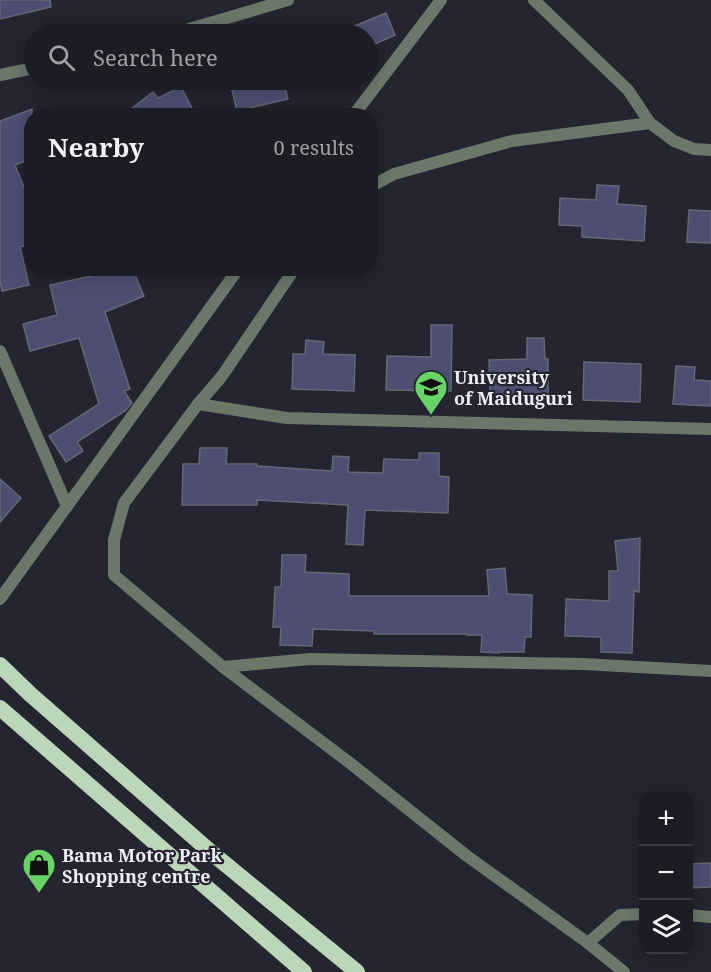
<!DOCTYPE html>
<html lang="en">
<head>
<meta charset="utf-8">
<style>
  :root { --surface:#1c1c25; --page:#292932; --text:#f1f3f6; --muted:#a0a1a7; --line:#3a3a42 }
  body { margin:0; font-family:"Noto Serif",serif; background:var(--page); color:var(--text) }
  .controls { position:absolute; right:18px; bottom:18px; display:grid; overflow:hidden; border-radius:12px; box-shadow:0 3px 15px #0003 }
  .controls button { width:54px; height:54px; display:grid; place-items:center; padding:0; border:0; border-bottom:2px solid var(--line); background:var(--surface); color:var(--text); font:30px sans-serif }
  .list { margin:0; padding:0; list-style:none }
  h2 { display:flex; justify-content:space-between; align-items:center; height:78px; margin:0; padding:0 24px; font-size:26px }
  h2 small { font-size:20px; font-weight:400; color:var(--muted) }
  .icon { flex:none; width:33px; height:33px; fill:none; stroke:currentColor; stroke-width:2; stroke-linecap:round; stroke-linejoin:round }
  .map { position:relative; flex:none; width:711px; height:972px; overflow:hidden }
  .search { position:absolute; background:var(--surface); box-shadow:0 3px 15px #0003; left:24px; top:24px; width:354px; height:66px; display:flex; align-items:center; gap:15px; box-sizing:border-box; padding:0 21px; border-radius:33px; color:var(--muted); font-size:22px }
  .panel { position:absolute; background:var(--surface); box-shadow:0 3px 15px #0003; left:24px; top:108px; width:354px; height:168px; border-radius:24px }
  .map>svg:first-child { display:block }
</style>
</head>
<body>
<div class="map">
<svg width="711" height="972" viewBox="0 0 711 972">
  <rect width="100%" height="100%" fill="#252531"/>
  <g fill="#4e4e73" stroke="#666674" stroke-width="1.5">
    <path d="M0 0H50L51 7 0 19Z"/>
    <path d="M386 13 395 35 368 47V34H335Z"/>
    <path d="M277 80H283L288 99 237 111 232 90Z"/>
    <path d="M181 87 196 116H122L153 92 158 98Z"/>
    <path d="M32 109V159L15 165 32 207V243L20 247 29 285 2 291 0 281V121Z"/>
    <path d="M597 185 619 186 617 204 646 206 644 241 582 237V226L559 225 560 198 596 200Z"/>
    <path d="M689 210 711 211V243L687 242Z"/>
    <path d="M93 268H132L144 296 105 312 130 389 124 391 132 403 125 411 77 442 83 451 66 462 49 436 99 404 79 338 30 351 23 324 57 315 50 285 96 275Z"/>
    <path d="M431 325H452L451 391 386 390 387 356 431 357Z"/>
    <path d="M527 338H544L545 359H548V396L490 397 489 360 527 359Z"/>
    <path d="M306 340 324 342 323 354 355 355 354 391 292 389 293 354H305Z"/>
    <path d="M584 362 641 364 640 402 583 400Z"/>
    <path d="M676 366 695 367 694 380 711 381V406L673 404Z"/>
    <path d="M200 448H227L226 464H257V466L332 471 333 456 349 457 348 472 383 473 384 459 419 460V453H439V476L449 477 448 513 365 510 363 545 346 544 348 505 257 500V505H182L183 464H199Z"/>
    <path d="M0 479 21 498 0 522Z"/>
    <path d="M640 538 639 592 634 591 632 653 601 652V637L565 636 566 599 609 601V571H618L615 541Z"/>
    <path d="M282 555H306L305 572 349 574V596H489L487 570 505 568 507 594 532 595 531 637H525L524 652H499V653L481 652 482 635H467V634H374V631L313 629 312 646 280 645 281 627H273L275 587H281Z"/>
    <path d="M711 863V887L688 888V864Z"/>
  </g>
  <g fill="none" stroke-linecap="round" stroke-linejoin="round">
    <g stroke="#6a7769" stroke-width="12">
      <path d="M534 0 628 90 650 123 674 141 694 149 711 150"/>
      <path d="M172 34 288 0"/>
      <path d="M0 75 34 68"/>
      <path d="M353 116 441 0"/>
      <path d="M370 187 394 174 512 141 650 123"/>
      <path d="M295 268 222 376 198 404 124 503 114 540V575L223 667 350 763 467 856 588 943 624 972"/>
      <path d="M0 351 67 506"/>
      <path d="M198 404 287 418 711 429"/>
      <path d="M0 599 239 268"/>
      <path d="M223 667 310 659 583 664 711 671"/>
      <path d="M688 915 711 917"/>
      <path d="M588 943 620 915 644 914"/>
    </g>
    <g stroke="#bad8b8" stroke-width="16">
      <path d="M0 665 30 694 213 854 357 972"/>
      <path d="M0 708 304 972"/>
    </g>
  </g>
  <defs>
    <g id="university-pin" transform="scale(1.725)"><path d="M0 17L-7.5 6A9.5 9.5 0 1 1 7.5 6Z" fill="#67d465" stroke="#252531"/><path d="M0-5L7-2L0 1L-7-2ZM-4 1L0 2.5L4 1V4Q0 6-4 4Z" fill="#111"/></g>
    <g id="shop-pin" transform="scale(1.725)"><path d="M0 17L-7.5 6A9.5 9.5 0 1 1 7.5 6Z" fill="#67d465" stroke="#252531"/><path d="M-5-2.5h2.3a2.7 3.5 0 0 1 5.4 0H5L5.5 6h-11ZM-1.5-2.5h3a1.5 2.3 0 0 0-3 0Z" fill="#111"/></g>
  </defs>
  <g fill-rule="evenodd">
    <use href="#university-pin" x="431" y="387"/>
    <use href="#shop-pin" x="39" y="865"/>
  </g>
  <g text-anchor="middle" dominant-baseline="central" stroke-width="4.5" stroke-linejoin="round" paint-order="stroke">
    <g font-size="18" font-weight="bold" fill="#ececf4" stroke="#252531" text-anchor="start">
      <text x="454" y="377">University<tspan x="454" dy="21">of Maiduguri</tspan></text>
      <text x="62" y="855">Bama Motor Park<tspan x="62" dy="21">Shopping centre</tspan></text>
    </g>
  </g>
</svg>
<div class="controls">
<button>+</button>
<button>−</button>
<button><svg class="icon" aria-label="layers" viewBox="0 0 24 24"><path d="M12 4l9 5-9 5-9-5zM3 14l9 5 9-5"/></svg></button>
</div>
<div class="search"><svg class="icon" aria-label="search" viewBox="0 0 24 24"><circle cx="10" cy="10" r="6"/><path d="M15 15l6 6"/></svg>Search here</div>
<section class="panel">
<h2>Nearby<small>0 results</small></h2>
<ul class="list">
</ul>
</section>
</div>
</body>
</html>
